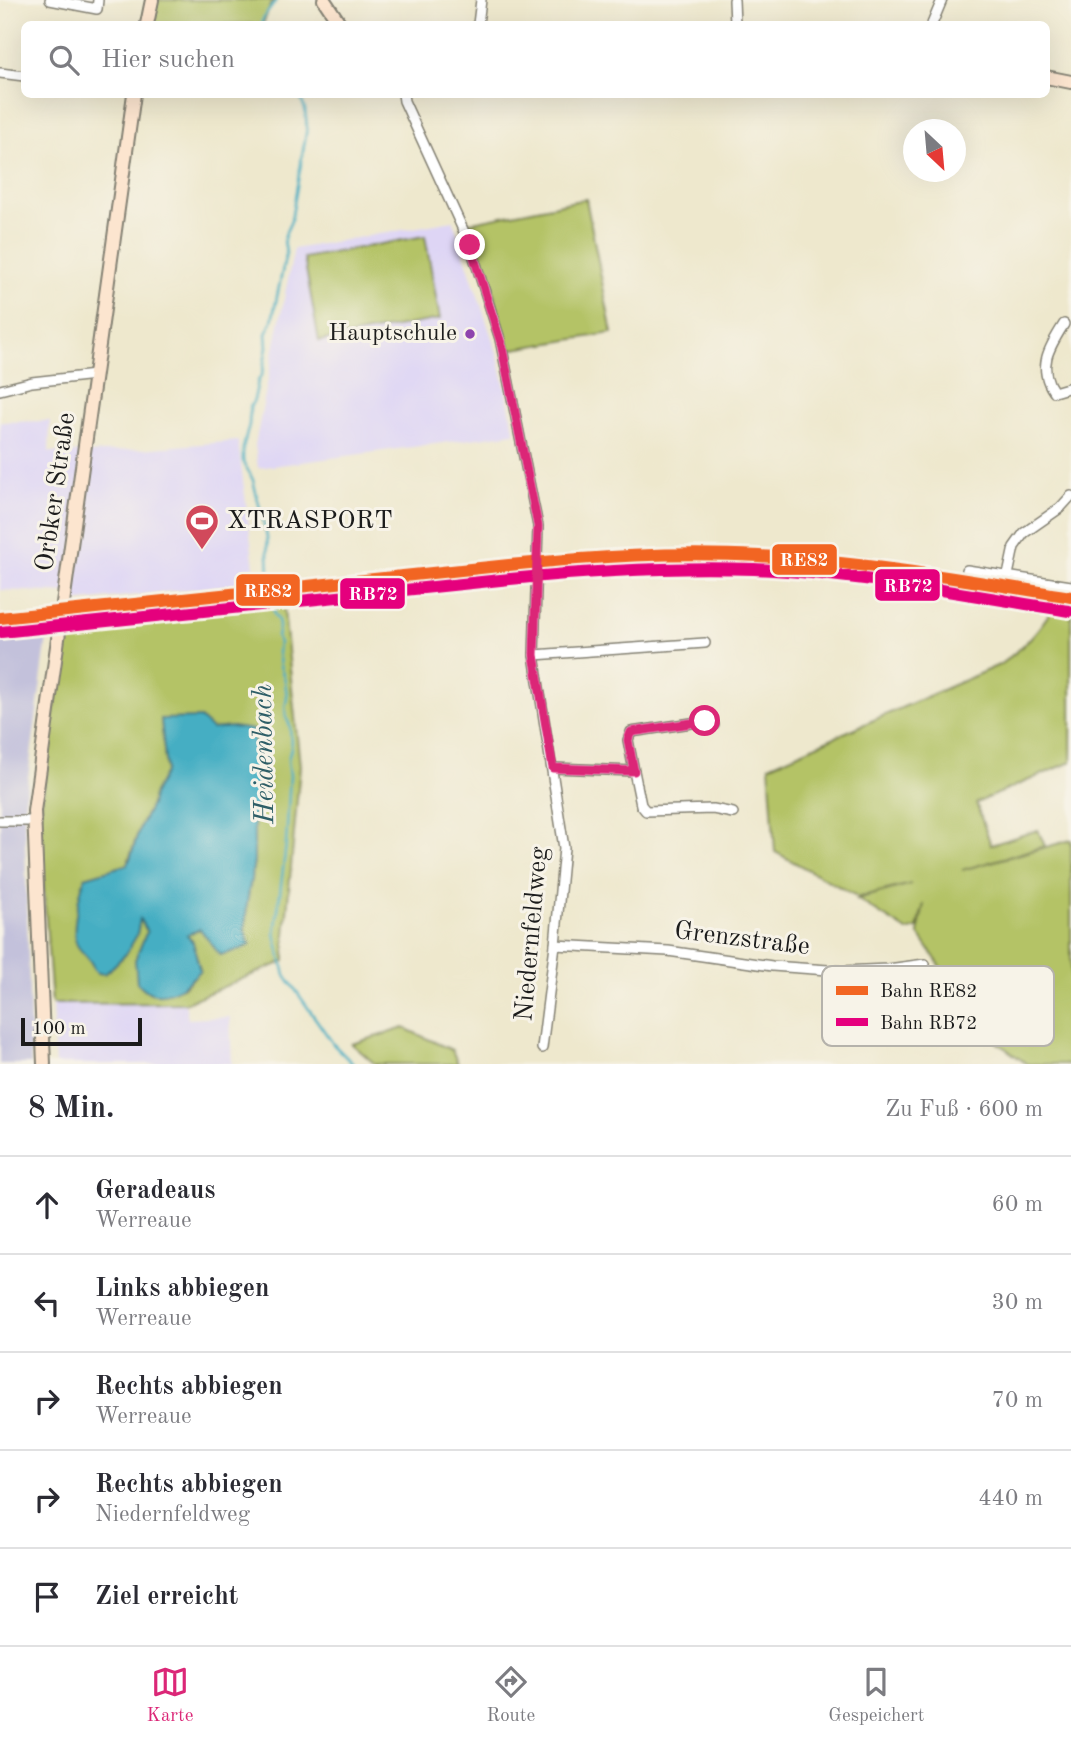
<!DOCTYPE html>
<html lang="de">
<head>
<meta charset="utf-8">
<style>
  :root { --surface:#fff; --page:#f2f2f3; --text:#2b2b33; --muted:#7c7c81; --line:#e1e1e2; --accent:#db2777 }
  body { margin:0; font-family:"Old Standard TT",serif; background:var(--page); color:var(--text) }
  .compass { position:absolute; left:903px; top:119px; width:63px; height:63px; border-radius:50%; background:var(--surface); box-shadow:0 7px 28px #0002; rotate:154deg }
  .scale { position:absolute; left:21px; bottom:18px; width:121px; box-sizing:border-box; padding-left:7px; border:4px solid #1c1c1c; border-top:0; font-size:19px; line-height:24px; white-space:nowrap; color:#1c1c1c; -webkit-text-stroke:5px #f7f3e8; paint-order:stroke }
  .stop { position:absolute; width:21px; height:21px; margin:-16px; border:5px solid #db2777; border-radius:50%; background:#fff }
  .stop.end { background:#db2777; border-color:#fff; box-shadow:0 2px 7px #0008 }
  .list { margin:0; padding:0; list-style:none }
  h2 { display:flex; justify-content:space-between; align-items:center; height:91px; margin:0; padding:0 28px; font-size:30px }
  h2 small { font-size:23px; font-weight:400; color:var(--muted) }
  .list li { display:grid; grid-template-columns:46px 1fr auto; gap:21px; align-items:center; box-sizing:border-box; height:98px; padding:0 28px; border-top:2px solid var(--line) }
  .list b { display:block; font-size:26px; white-space:nowrap }
  .list p { margin:0; font-size:23px; white-space:nowrap; color:var(--muted) }
  .list em { font-size:23px; font-style:normal; color:var(--muted) }
  .icon { flex:none; width:38px; height:38px; fill:none; stroke:currentColor; stroke-width:2; stroke-linecap:round; stroke-linejoin:round }
  .map { position:relative; flex:none; width:1071px; height:1064px; overflow:hidden }
  .search { position:absolute; background:var(--surface); box-shadow:0 7px 28px #0002; left:21px; right:21px; top:21px; height:77px; display:flex; align-items:center; gap:18px; box-sizing:border-box; padding:0 24px; border-radius:10px; color:var(--muted); font-size:26px }
  .sheet { height:581px; background:var(--surface) }
  nav { display:flex; justify-content:space-around; align-items:center; box-sizing:border-box; height:98px; border-top:2px solid var(--line); background:var(--surface); font-size:19px; color:var(--muted) }
  nav a { display:grid; justify-items:center; gap:4px }
  nav .on { color:var(--accent) }
  .map>svg:first-child { display:block }
</style>
</head>
<body>
<div class="map">
<svg width="1071" height="1064" viewBox="0 0 1071 1064">
  <rect width="100%" height="100%" fill="#f7f3e8"/>
  <filter id="ink" filterUnits="userSpaceOnUse"><feTurbulence type="fractalNoise" baseFrequency=".0143" numOctaves="2"/><feDisplacementMap in="SourceGraphic" scale="14" xChannelSelector="R" yChannelSelector="G"/><feConvolveMatrix kernelMatrix="1 2 1 2 8 2 1 2 1" color-interpolation-filters="sRGB"/></filter>
  <filter id="wash" filterUnits="userSpaceOnUse"><feTurbulence type="fractalNoise" baseFrequency=".00686" numOctaves="4" result="noise"/><feDisplacementMap in="SourceGraphic" scale="28" xChannelSelector="R" yChannelSelector="G"/><feGaussianBlur stdDeviation="1.57" result="paint"/><feColorMatrix in="noise" values="0 0 0 0 0 0 0 0 0 0 0 0 0 0 0 0 0 1.4 0 .05"/><feComposite in="paint" operator="in"/></filter>
  <g filter="url(#wash)">
    <rect width="100%" height="100%" fill="#eee8cd"/>
    <g fill="#ded5f5">
      <path d="M453 221 498 356 515 433 258 468 255 445 294 249Z"/>
      <path d="M50 421 49 452 92 453 238 441 256 582 73 602 74 594 71 593 0 590V422Z"/>
      <path d="M185 1003 188 1019 230 1017 232 1064H55L52 1004Z"/>
    </g>
    <path fill="#c3c1db" d="M40 633 47 637 24 807 31 1064H0V637Z"/>
    <g fill="#b4c366" stroke="#687041" stroke-width="2" fill-rule="evenodd">
      <path d="M156 0H273L263 24H152Z"/>
      <path d="M586 199 612 333 507 350 492 285 468 223Z"/>
      <path d="M425 236 440 319 319 341 304 258Z"/>
      <path d="M283 600 300 766 285 935V961L185 1003 52 1004 39 822 66 621ZM161 719 212 729 233 727 254 749 260 776V800L254 817V861L247 903 245 931 200 929 186 935 193 943 200 971 185 986 167 993 147 931 140 918 126 954 105 974 98 972 94 970 85 877 127 865 140 827 151 805 153 795 166 770Z"/>
      <path d="M1055 605 1071 609V762L976 803 991 845 1038 830 1045 846 962 870 1071 840V1064H1027L987 1035 918 933 924 904 917 928 907 931 857 899 911 884 858 897 775 852 769 766 999 665C1024 648 1039 630 1055 605Z"/>
      <path d="M404 1028 452 1050 458 1064H375L352 1044Z"/>
    </g>
    <path fill="#44aec3" stroke="#306570" stroke-width="2" d="M200 718 212 729 233 727 254 730V749L260 776V800L254 817V861L247 903 245 931 250 945 239 950 220 955 200 929 187 935 193 942 200 971C188 983 170 999 151 993 146 991 141 986 137 983L135 960 147 931 140 919 137 935 126 954 105 974 98 973 94 970C92 958 80 953 76 943 71 929 80 891 85 877L126 865 130 859 140 827 151 805 153 795 166 770 161 719Z"/>
    <g fill="none" stroke-linecap="round" stroke-linejoin="round">
      <g stroke="#44aec3" stroke-width="2.5">
        <path d="M261 24C263 15 272 9 276 0"/>
        <path d="M299 94 305 109 307 128 291 221 286 232 284 240 286 253 272 321 266 334 267 347 262 374 258 381 254 400 250 407 249 425 243 448V461L253 480 267 537 269 574 274 614 278 620 279 627 277 637 279 643 278 652 280 666 285 680 287 698 285 707 286 717 290 726 291 748 288 760 290 775 286 844 275 934 285 975 334 1045 353 1064"/>
      </g>
    </g>
  </g>
  <g filter="url(#ink)">
    <g fill="none" stroke-linecap="round" stroke-linejoin="round">
      <g stroke="#858274" stroke-width="12">
        <g id="street">
          <path d="M50 0 97 9 98 0"/>
          <path d="M734 0 735 24"/>
          <path d="M478 24 481 0"/>
          <path d="M932 24 942 0"/>
          <path d="M0 73 24 76"/>
          <path d="M403 94 404 101 470 245 500 339 538 526 534 655 564 848 555 945 542 1048"/>
          <path d="M1064 324C1050 346 1036 367 1054 392L1071 387"/>
          <path d="M0 390 32 382 95 375"/>
          <path d="M967 570 1071 586"/>
          <path d="M1008 575 1014 547 1024 533 1060 508 1071 496"/>
          <path d="M534 655 705 643"/>
          <path d="M553 768 634 771 641 805 646 811 713 809 733 813"/>
          <path d="M634 771 628 740 631 732 705 721 714 725"/>
          <path d="M0 821H34"/>
          <path d="M555 945 668 951 772 966 842 971 888 969 925 964"/>
        </g>
      </g>
      <g stroke="#858274" stroke-width="16">
        <g id="secondary">
          <path d="M324 0 340 24"/>
          <path d="M147 24 152 0"/>
          <path d="M1046 77 1071 82"/>
          <path d="M44 1064 34 811 134 94"/>
        </g>
      </g>
      <use href="#street" stroke="#fff" stroke-width="9"/>
      <use href="#secondary" stroke="#fce5cf" stroke-width="12"/>
      <g stroke="#f7f3e8" stroke-width="18">
        <path id="rail-1" d="M0 618 509 565C592 557 676 551 759 556 864 562 967 580 1071 597"/>
      </g>
      <g stroke="#f7f3e8" stroke-width="18">
        <path id="rail-2" d="M1 632 510 579C591 571 672 566 754 569 859 574 964 594 1069 611"/>
      </g>
      <use href="#rail-1" stroke="#f26522" stroke-width="12"/>
      <use href="#rail-2" stroke="#e5007d" stroke-width="12"/>
    </g>
  </g>
  <g fill="none" stroke-linecap="round" stroke-linejoin="round" filter="url(#ink)">
    <path stroke="#db2777" stroke-width="9" d="M470 245 501 343 538 526 534 655 553 768 634 771 628 740 631 732 705 721"/>
  </g>
  <defs>
    <g id="stadium-pin" transform="scale(1.75)"><path d="M0 17L-7.5 6A9.5 9.5 0 1 1 7.5 6Z" fill="#d1495b" stroke="#f7f3e8"/><path d="M0-5a6.5 5 0 1 0 0 10a6.5 5 0 1 0 0-10ZM-3.5-1.8h7v3.6h-7Z" fill="#fff"/></g>
  </defs>
  <g fill-rule="evenodd">
    <use href="#stadium-pin" x="202" y="521"/>
  </g>
  <circle fill="#8e44ad" stroke="#f7f3e8" stroke-width="2.5" cx="470" cy="334" r="6"/>
  <g text-anchor="middle" dominant-baseline="central" stroke-width="6" stroke-linejoin="round" paint-order="stroke">
    <g font-size="24" fill="#1c1c1c" stroke="#f7f3e8" text-anchor="end">
      <text x="457" y="334">Hauptschule</text>
    </g>
    <g font-size="26" fill="#1c1c1c" stroke="#f7f3e8">
      <text transform="translate(56 492) rotate(-82)">Orbker Straße</text>
      <text transform="translate(532 934) rotate(-85)">Niedernfeldweg</text>
      <text transform="translate(742 939) rotate(7)">Grenzstraße</text>
    </g>
    <g font-size="26" fill="#1c1c1c" stroke="#f7f3e8" text-anchor="start">
      <text x="227" y="521">XTRASPORT</text>
    </g>
    <g font-size="28" font-style="italic" fill="#2e5e67" stroke="#f7f3e8">
      <text transform="translate(265 754) rotate(-91)">Heidenbach</text>
    </g>
  </g>
  <rect x="822" y="966" width="232" height="80" rx="10" fill="#f7f3e8" stroke="#b5b2ab" stroke-width="2"/>
  <rect x="836" y="986" width="32" height="9" fill="#f26522"/>
  <rect x="836" y="1018" width="32" height="8" fill="#e5007d"/>
  <g font-size="19" fill="#1c1c1c">
    <text x="880" y="997">Bahn RE82</text>
    <text x="880" y="1029">Bahn RB72</text>
  </g>
  <g stroke="#f7f3e8" stroke-width="2.5">
    <rect x="771" y="543" width="67" height="33" rx="7" fill="#f26522"/>
    <rect x="874" y="568" width="67" height="34" rx="7" fill="#e5007d"/>
    <rect x="235" y="573" width="66" height="34" rx="7" fill="#f26522"/>
    <rect x="339" y="577" width="67" height="33" rx="7" fill="#e5007d"/>
  </g>
  <g font-size="19" text-anchor="middle" font-weight="bold" fill="#fff">
    <text x="804" y="566">RE82</text>
    <text x="908" y="592">RB72</text>
    <text x="268" y="597">RE82</text>
    <text x="373" y="600">RB72</text>
  </g>
</svg>
<svg class="compass" viewBox="-18 -18 36 36"><path d="M0-13l5 13h-10z" fill="#e53935"/><path d="M0 13l5-13h-10z" fill="#7c7c81"/></svg>
<div class="scale">100 m</div>
<div class="stop" style="left:705px;top:721px"></div>
<div class="stop end" style="left:470px;top:245px"></div>
<div class="search"><svg class="icon" aria-label="search" viewBox="0 0 24 24"><circle cx="10" cy="10" r="6"/><path d="M15 15l6 6"/></svg>Hier suchen</div>
</div>
<section class="sheet">
<h2>8 Min.<small>Zu Fuß · 600 m</small></h2>
<ul class="list">
<li><svg class="icon" aria-label="ahead" viewBox="0 0 24 24"><path d="M12 20V5M6 11l6-6 6 6"/></svg><div><b>Geradeaus</b><p>Werreaue</p></div><em>60 m</em></li>
<li><svg class="icon" aria-label="left" viewBox="0 0 24 24"><path d="M17 20v-9H6M10 6l-5 5 5 5"/></svg><div><b>Links abbiegen</b><p>Werreaue</p></div><em>30 m</em></li>
<li><svg class="icon" aria-label="right" viewBox="0 0 24 24"><path d="M7 20v-9h11M14 6l5 5-5 5"/></svg><div><b>Rechts abbiegen</b><p>Werreaue</p></div><em>70 m</em></li>
<li><svg class="icon" aria-label="right" viewBox="0 0 24 24"><path d="M7 20v-9h11M14 6l5 5-5 5"/></svg><div><b>Rechts abbiegen</b><p>Niedernfeldweg</p></div><em>440 m</em></li>
<li><svg class="icon" aria-label="arrive" viewBox="0 0 24 24"><path d="M6 21V4h12l-3 4 3 4H6"/></svg><div><b>Ziel erreicht</b></div></li>
</ul>
</section>
<nav>
<a class="on"><svg class="icon" aria-label="map" viewBox="0 0 24 24"><path d="M3 6l6-2 6 2 6-2v14l-6 2-6-2-6 2zM9 4v14M15 6v14"/></svg>Karte</a>
<a><svg class="icon" aria-label="directions" viewBox="0 0 24 24"><path d="M12 3l9 9-9 9-9-9zM9 14v-3h6M13 9l2 2-2 2"/></svg>Route</a>
<a><svg class="icon" aria-label="saved" viewBox="0 0 24 24"><path d="M7 4h10v16l-5-4-5 4z"/></svg>Gespeichert</a>
</nav>
</body>
</html>
